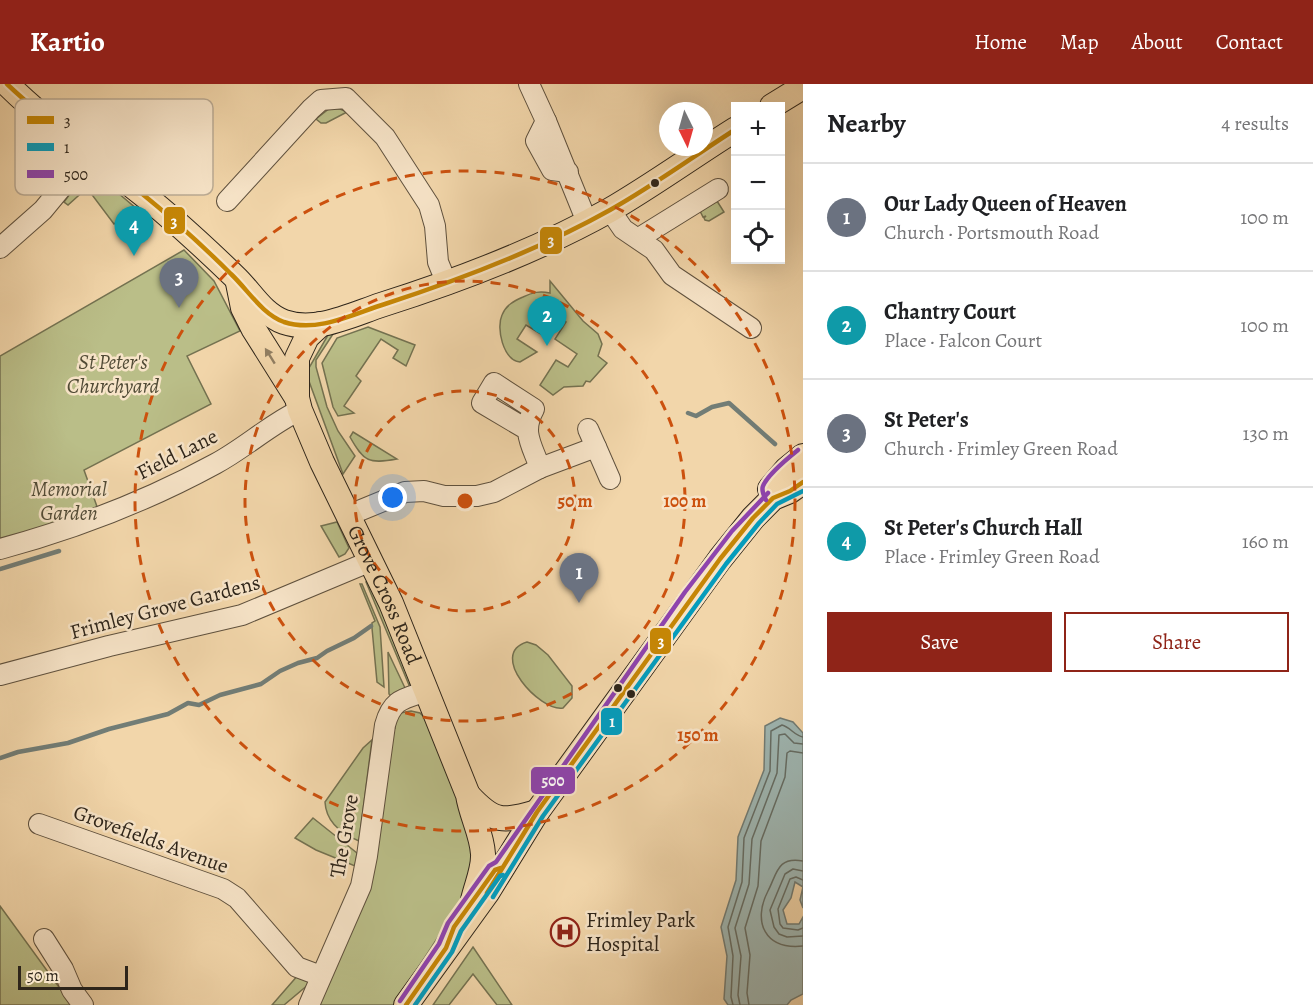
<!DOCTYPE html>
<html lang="en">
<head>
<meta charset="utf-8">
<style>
  :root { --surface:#fff; --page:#f6f6f6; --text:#202124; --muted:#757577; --line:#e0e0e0; --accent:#8f2418 }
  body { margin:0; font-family:Alegreya,serif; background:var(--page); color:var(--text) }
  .controls { position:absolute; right:18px; top:18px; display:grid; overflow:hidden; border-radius:0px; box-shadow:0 6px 24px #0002 }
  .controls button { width:54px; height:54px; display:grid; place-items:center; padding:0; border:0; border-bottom:2px solid var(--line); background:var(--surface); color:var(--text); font:30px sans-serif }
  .compass { position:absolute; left:659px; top:18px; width:54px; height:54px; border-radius:50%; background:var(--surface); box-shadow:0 6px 24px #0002; rotate:175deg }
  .scale { position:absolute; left:18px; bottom:15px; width:110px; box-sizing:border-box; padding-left:6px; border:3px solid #2e251a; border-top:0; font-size:16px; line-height:21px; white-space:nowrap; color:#2e251a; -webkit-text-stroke:4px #f7e4c8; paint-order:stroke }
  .you { position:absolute; left:393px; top:414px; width:21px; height:21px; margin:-15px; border:4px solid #fff; border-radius:50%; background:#1a73e8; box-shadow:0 0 0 9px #1a73e833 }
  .badge { display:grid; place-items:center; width:39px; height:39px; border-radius:50%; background:var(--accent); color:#fff; font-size:20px; font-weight:700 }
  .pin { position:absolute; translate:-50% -50px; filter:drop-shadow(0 2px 3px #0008) }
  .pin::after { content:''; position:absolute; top:32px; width:21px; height:18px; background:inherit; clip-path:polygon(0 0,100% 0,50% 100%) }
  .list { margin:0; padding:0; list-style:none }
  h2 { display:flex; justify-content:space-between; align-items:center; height:78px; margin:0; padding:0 24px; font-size:26px }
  h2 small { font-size:20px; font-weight:400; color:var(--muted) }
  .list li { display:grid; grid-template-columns:39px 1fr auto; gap:18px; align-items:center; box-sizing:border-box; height:108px; padding:0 24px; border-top:2px solid var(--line) }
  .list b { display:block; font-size:22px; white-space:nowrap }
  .list p { margin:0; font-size:20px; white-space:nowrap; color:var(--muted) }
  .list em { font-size:20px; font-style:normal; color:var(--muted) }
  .actions { display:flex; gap:12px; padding:18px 24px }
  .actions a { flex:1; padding:14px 0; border:2px solid var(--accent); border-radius:0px; text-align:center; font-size:21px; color:var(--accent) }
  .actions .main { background:var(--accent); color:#fff }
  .icon { flex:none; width:33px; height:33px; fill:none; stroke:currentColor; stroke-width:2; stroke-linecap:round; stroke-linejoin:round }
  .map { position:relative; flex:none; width:803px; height:921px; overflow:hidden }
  header { display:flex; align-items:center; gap:36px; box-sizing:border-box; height:84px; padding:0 30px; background:var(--accent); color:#fff }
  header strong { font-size:28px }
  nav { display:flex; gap:33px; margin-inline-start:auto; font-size:21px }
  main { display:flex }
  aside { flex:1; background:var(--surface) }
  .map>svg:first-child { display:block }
</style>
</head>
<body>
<header>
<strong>Kartio</strong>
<nav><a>Home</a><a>Map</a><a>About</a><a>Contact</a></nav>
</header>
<main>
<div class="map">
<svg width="803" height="921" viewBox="0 0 803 921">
  <rect width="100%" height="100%" fill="#f2d6aa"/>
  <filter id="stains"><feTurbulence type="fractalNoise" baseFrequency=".00333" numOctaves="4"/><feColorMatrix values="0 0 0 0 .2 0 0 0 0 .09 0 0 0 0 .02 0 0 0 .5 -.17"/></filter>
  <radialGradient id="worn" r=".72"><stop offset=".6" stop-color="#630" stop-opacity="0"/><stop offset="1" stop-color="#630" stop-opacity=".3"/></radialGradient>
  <g fill="#babe88" stroke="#747251" stroke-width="1.5">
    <path d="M330 24 340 25 347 28 326 39H321L316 35Z"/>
    <path d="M91 91 98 92 138 126 114 140 87 104 68 121 64 118 81 95Z"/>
    <path d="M717 117 724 128 709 137 705 136 704 134 706 132 703 133 700 127Z"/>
    <path d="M184 166 214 197 240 247 187 272 211 320 84 386 100 431 0 462V272Z"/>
    <path d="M550 197 583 237 598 250 602 260 598 272 607 279 590 298 586 297 583 302 564 303 553 311 540 301 556 276 568 283 577 270 555 255 566 238 554 230 541 250 526 241 517 255 537 268 520 278C503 276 496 244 502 231 506 221 514 217 523 213 533 208 540 207 550 209Z"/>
    <path d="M368 243 415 261 406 282 393 274 398 266 381 255 356 292 361 297 344 322 354 329 338 332 333 323 322 279 337 254Z"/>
    <path d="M333 250 316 276V283L327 323 338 347 355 372 343 390 306 289 328 251Z"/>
    <path d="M353 348 397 375C369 380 364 378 350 353Z"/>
    <path d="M337 438 349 464 345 470 339 473 321 442Z"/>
    <path d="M371 496 411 596 409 601 366 498Z"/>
    <path d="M360 500H362L380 543 384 603 377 598 372 544V539L375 537Z"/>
    <path d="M527 558 536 561 548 571 572 602V614L563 624C540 628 487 570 527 558Z"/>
    <path d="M388 568 406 606 391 612 389 610Z"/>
    <path d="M411 627 420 629 425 634 467 739 472 759 471 808 442 847 394 921H315L337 870 391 643 395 644V638L400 629Z"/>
    <path d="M372 656 359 757C342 750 326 738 325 718L363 664Z"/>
    <path d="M313 734 357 769 355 782 316 766 295 754Z"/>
    <path d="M0 822 72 921H0Z"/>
    <path d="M473 863 512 921H497L473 890 449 921H433Z"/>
    <path d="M299 890 308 896 309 900 284 921H272Z"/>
  </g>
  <path fill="#9fb7b3" stroke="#727d76" stroke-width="1.5" d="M780 634 793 638 803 649V824L800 816 803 803 795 798 791 814 783 826 787 840H799L803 833V910L791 916 787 921H728L724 915 727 872 721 843 736 796 738 753 764 686 765 642Z"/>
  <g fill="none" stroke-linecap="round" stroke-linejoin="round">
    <g stroke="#666e66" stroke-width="1.5">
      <path d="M803 777C777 772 777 790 768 807 752 838 765 866 803 862"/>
      <path d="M803 787 793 785 785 790 770 826 774 843 779 850 787 853 803 852"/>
      <path d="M803 796 796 793 790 795 778 825 780 840 783 844 798 846 803 844"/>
      <path d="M733 921 731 913 733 872 728 843 742 798 744 754 770 687 771 647 782 641C790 643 795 652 803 653"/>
      <path d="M740 921 738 911 741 872 735 844 749 800 752 755 777 689 779 651 785 650 794 659 803 660"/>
      <path d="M749 921 747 909 750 871 745 844 758 802 761 757 785 693 787 669 790 667 803 669"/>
    </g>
    <g stroke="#727d76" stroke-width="4.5">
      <path d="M688 329 696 332 712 323 729 319 775 360"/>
      <path d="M0 485 59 467"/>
      <path d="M0 674 18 668 68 659 109 645 168 630 188 619 199 621 220 611 261 600 280 587 298 579 317 574 327 567 354 554 371 542"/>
    </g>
    <g stroke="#5f513e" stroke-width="22">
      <g id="minor">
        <path d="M529 0 546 37 587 138"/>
        <path d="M546 37 536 57 552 86 568 88"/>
        <path d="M227 117 311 25 321 16 346 14 385 53 429 121 435 142 438 178 447 200"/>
        <path d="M610 126 623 145 654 166 672 191 751 244"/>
        <path d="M639 154 718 105"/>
        <path d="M0 164 43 126 90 69"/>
        <path d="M526 345 482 319 494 299 534 325C521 348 532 361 540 384"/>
        <path d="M588 345 596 363"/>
        <path d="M349 431 405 408 424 407 444 412H477L494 408 540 384 596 363 610 395"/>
        <path d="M0 465C74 445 147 417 215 380 245 364 269 341 300 326"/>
        <path d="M0 591 109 562 242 531 371 477"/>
        <path d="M39 740 223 805 237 814 297 883 321 892"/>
        <path d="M44 855 63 885 72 906 83 921"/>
        <path d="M309 921 361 802 367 772 385 641C392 615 403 615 427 607"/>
      </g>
    </g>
    <g stroke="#2e251a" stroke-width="26">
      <g id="major">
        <path d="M7 0C43 36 86 66 126 97 165 127 200 159 235 193 251 208 262 230 284 238 316 249 351 231 381 221 460 196 537 167 610 126 653 101 693 72 736 45"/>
        <path d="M772 22 803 3"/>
        <path d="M238 199 243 224 253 244 297 314"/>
        <path id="s1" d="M321 240 307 253 297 274V314L300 326 322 378 391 519 468 711C471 731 482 750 483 770 484 785 476 802 473 816"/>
        <path d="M773 414 770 405 787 385 803 372"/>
        <path d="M469 712C494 739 503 738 537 728"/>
        <path d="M406 921 487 809 537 728 720 475 753 434 773 414 790 407 803 398"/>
      </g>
    </g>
    <use href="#minor" stroke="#f7e4c8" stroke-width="20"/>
    <use href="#major" stroke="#f2d6aa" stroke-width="24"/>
    <g stroke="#f7e4c8" stroke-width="9">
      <g id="bus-1">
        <path d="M7 0C49 40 96 72 140 108 172 134 202 161 231 190 248 206 262 230 284 238 318 249 353 230 385 220 462 195 539 166 610 126 653 102 694 72 736 45"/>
        <path d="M487 809 537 728 720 475 753 434 773 414 790 407 803 398"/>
        <path d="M406 921 446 864 454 843 495 786 501 784"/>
      </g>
    </g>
    <g stroke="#f7e4c8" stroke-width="9">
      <g id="bus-2">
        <path d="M493 813 543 732 726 480 759 439 777 420 803 407"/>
        <path d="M415 921 452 868 461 847 500 792 503 791"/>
      </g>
    </g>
    <g stroke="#f7e4c8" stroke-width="9">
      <g id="bus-3">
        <path d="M766 416C764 412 761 407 763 402 768 390 788 374 798 366"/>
        <path d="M400 917 439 860 448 839 489 782 496 778 685 508 732 447 768 409"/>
      </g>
    </g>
    <use href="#bus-1" stroke="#c58606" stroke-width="4.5"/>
    <use href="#bus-2" stroke="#059cbc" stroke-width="4.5"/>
    <use href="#bus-3" stroke="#8e44ad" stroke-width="4.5"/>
  </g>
  <defs><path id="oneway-solid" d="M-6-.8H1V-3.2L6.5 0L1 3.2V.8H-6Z" transform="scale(1.5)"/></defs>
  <use fill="#907e62" href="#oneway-solid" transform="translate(270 272) rotate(-122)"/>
  <g fill="none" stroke="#cc510e" stroke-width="3" stroke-dasharray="10 8">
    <circle cx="465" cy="417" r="110"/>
    <circle cx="465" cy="417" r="220"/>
    <circle cx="465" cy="417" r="330"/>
  </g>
  <defs>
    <g id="hospital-ring" transform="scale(1.5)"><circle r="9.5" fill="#f7e4c8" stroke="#8f2418" stroke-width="1.5"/><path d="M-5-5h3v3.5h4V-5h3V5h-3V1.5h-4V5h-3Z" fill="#8f2418"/></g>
  </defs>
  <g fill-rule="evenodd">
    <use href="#hospital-ring" x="565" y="848"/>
  </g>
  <g fill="#2e251a" stroke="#f7e4c8" stroke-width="2">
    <circle cx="655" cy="99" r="5"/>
    <circle cx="618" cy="604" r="5"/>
    <circle cx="631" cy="610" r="5"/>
  </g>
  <g text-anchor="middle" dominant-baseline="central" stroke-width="5" stroke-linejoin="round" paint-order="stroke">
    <g font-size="21" font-style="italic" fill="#514b36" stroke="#f7e4c8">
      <text x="113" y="278">St Peter's<tspan x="113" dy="24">Churchyard</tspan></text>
      <text x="69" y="405">Memorial<tspan x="69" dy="24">Garden</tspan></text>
    </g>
    <g font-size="21" fill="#2e251a" stroke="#f7e4c8">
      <text transform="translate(177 370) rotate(-27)">Field Lane</text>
      <text stroke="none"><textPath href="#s1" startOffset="298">Grove Cross Road</textPath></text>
      <text transform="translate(165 523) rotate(-15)">Frimley Grove Gardens</text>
      <text transform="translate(344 752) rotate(-80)">The Grove</text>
      <text transform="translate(151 755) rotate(20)">Grovefields Avenue</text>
    </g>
    <g font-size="21" fill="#2e251a" stroke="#f7e4c8" text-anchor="start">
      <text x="586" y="836">Frimley Park<tspan x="586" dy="24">Hospital</tspan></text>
    </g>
  </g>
  <rect x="15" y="15" width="198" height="96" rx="9" fill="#f7e4c8" stroke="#bbab94" stroke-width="1.5"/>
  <rect x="27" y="32" width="27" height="8" fill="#c58606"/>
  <rect x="27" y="59" width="27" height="8" fill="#059cbc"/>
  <rect x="27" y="86" width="27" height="8" fill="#8e44ad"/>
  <g font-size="16" fill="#2e251a">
    <text x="64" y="42">3</text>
    <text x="64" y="69">1</text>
    <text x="64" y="96">500</text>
  </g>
  <circle cx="465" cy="417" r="9" fill="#cc510e" stroke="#f7e4c8" stroke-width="3"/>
  <g font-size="18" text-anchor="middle" font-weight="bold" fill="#cc510e" stroke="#f7e4c8" stroke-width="5" stroke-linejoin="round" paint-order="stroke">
    <text x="575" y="423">50 m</text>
    <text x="685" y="423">100 m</text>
    <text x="698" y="657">150 m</text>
  </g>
  <g stroke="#f7e4c8" stroke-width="2">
    <rect x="163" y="122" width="23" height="29" rx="6" fill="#c58606"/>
    <rect x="539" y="142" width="24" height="29" rx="6" fill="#c58606"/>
    <rect x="649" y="543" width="23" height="28" rx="6" fill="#c58606"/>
    <rect x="600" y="623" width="23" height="29" rx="6" fill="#059cbc"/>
    <rect x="530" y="682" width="46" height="29" rx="6" fill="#8e44ad"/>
  </g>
  <g font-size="16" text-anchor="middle" font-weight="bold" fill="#fff">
    <text x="174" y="143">3</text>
    <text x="551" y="162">3</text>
    <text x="661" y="563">3</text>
    <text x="612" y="643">1</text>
    <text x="553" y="702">500</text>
  </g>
  <rect width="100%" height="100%" filter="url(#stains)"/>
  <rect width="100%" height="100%" fill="url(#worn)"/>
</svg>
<div class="controls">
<button>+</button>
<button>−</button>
<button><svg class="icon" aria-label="locate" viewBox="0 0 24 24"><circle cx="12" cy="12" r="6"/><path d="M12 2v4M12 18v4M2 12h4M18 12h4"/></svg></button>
</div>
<svg class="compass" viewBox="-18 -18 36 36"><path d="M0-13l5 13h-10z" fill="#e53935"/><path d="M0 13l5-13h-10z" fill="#757577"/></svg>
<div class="scale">50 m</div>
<div class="you"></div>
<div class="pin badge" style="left:579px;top:519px;background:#6b7280">1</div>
<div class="pin badge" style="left:547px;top:262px;background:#0f9aa8">2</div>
<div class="pin badge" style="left:179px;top:224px;background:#6b7280">3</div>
<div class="pin badge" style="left:134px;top:172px;background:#0f9aa8">4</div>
</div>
<aside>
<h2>Nearby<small>4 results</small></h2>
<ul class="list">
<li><span class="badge" style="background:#6b7280">1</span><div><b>Our Lady Queen of Heaven</b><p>Church · Portsmouth Road</p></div><em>100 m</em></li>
<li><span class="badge" style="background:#0f9aa8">2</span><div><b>Chantry Court</b><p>Place · Falcon Court</p></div><em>100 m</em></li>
<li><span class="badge" style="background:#6b7280">3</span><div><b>St Peter's</b><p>Church · Frimley Green Road</p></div><em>130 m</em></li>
<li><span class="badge" style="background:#0f9aa8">4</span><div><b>St Peter's Church Hall</b><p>Place · Frimley Green Road</p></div><em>160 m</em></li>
</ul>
<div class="actions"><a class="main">Save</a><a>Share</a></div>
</aside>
</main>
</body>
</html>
